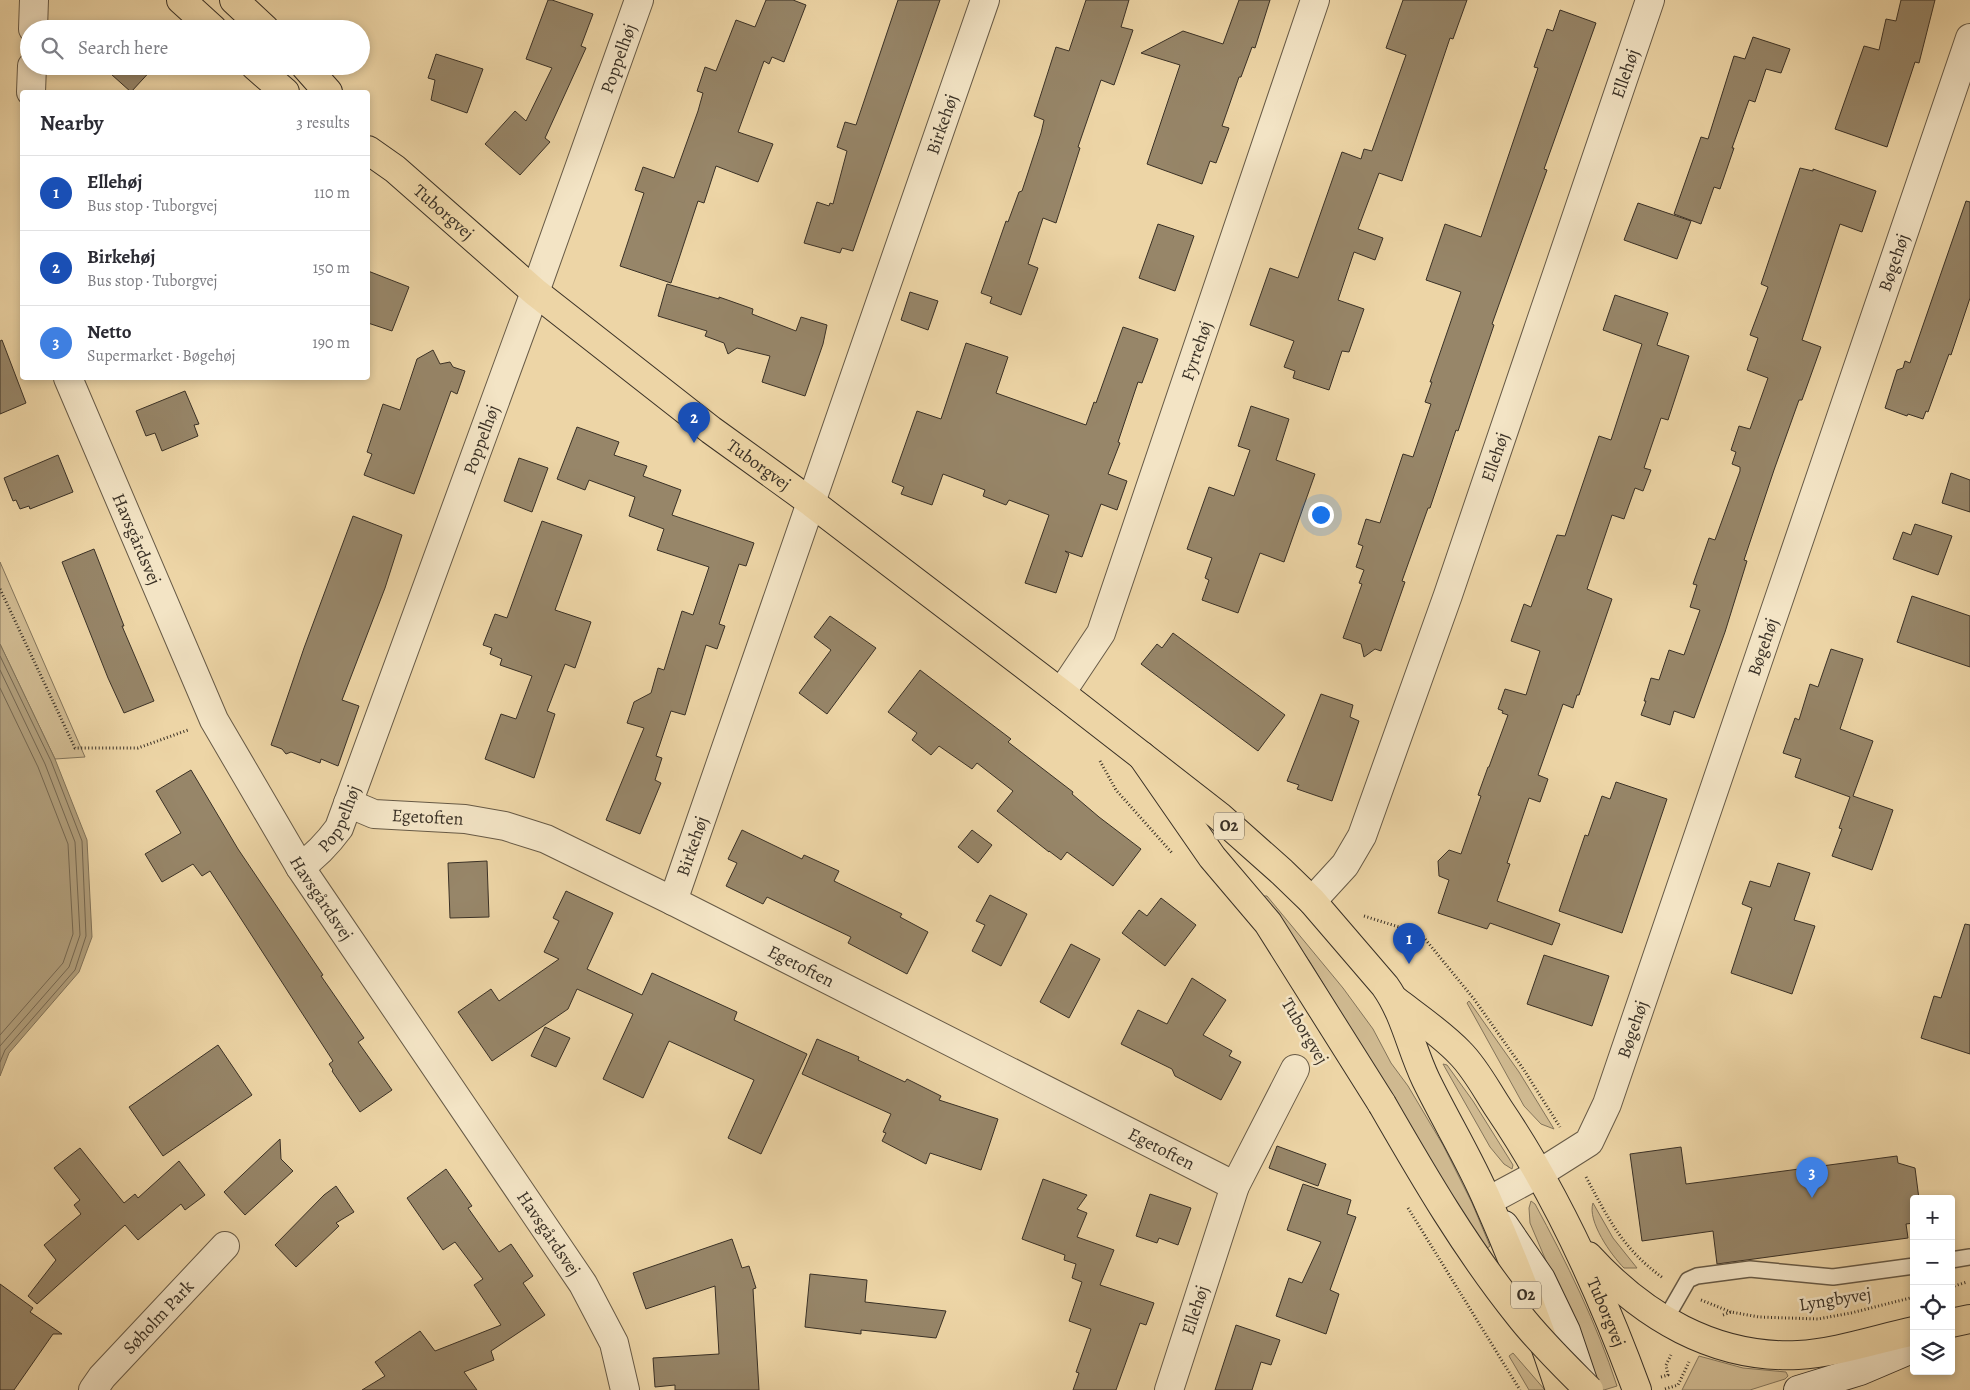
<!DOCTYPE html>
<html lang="en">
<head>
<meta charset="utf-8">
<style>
  :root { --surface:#fff; --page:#f7f7f7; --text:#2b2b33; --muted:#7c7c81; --line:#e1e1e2; --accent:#8f2418 }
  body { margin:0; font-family:Alegreya,serif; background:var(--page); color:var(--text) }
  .controls { position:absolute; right:15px; bottom:15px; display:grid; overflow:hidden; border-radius:5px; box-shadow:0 2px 8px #0003 }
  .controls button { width:45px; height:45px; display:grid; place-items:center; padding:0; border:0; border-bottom:1px solid var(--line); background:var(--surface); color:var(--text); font:25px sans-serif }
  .you { position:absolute; left:1320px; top:514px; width:18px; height:18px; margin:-12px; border:4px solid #fff; border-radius:50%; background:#1a73e8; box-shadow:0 0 0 8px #1a73e833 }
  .badge { display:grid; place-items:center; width:32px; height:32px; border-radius:50%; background:var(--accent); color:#fff; font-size:16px; font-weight:700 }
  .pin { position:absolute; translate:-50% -41px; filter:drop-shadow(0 1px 2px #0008) }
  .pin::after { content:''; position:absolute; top:26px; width:18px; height:15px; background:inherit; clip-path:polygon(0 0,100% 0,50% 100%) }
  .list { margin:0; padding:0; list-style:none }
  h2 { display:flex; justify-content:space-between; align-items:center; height:65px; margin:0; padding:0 20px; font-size:21px }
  h2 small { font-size:16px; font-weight:400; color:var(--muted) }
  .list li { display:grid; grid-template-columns:32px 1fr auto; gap:15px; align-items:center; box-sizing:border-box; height:75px; padding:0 20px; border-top:1px solid var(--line) }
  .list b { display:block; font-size:19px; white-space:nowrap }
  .list p { margin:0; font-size:16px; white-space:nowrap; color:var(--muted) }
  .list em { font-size:16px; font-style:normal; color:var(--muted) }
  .icon { flex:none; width:28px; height:28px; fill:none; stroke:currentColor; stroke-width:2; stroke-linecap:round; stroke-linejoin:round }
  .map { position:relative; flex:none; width:1970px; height:1390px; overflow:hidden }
  .search { position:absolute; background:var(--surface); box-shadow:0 2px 8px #0003; left:20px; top:20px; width:350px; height:55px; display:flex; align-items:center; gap:12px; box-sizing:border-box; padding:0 18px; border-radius:28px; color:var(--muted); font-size:19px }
  .panel { position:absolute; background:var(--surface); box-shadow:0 2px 8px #0003; left:20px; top:90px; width:350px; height:290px; border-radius:5px }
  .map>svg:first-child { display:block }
</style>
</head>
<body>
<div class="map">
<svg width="1970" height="1390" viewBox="0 0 1970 1390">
  <rect width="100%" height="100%" fill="#edd5a6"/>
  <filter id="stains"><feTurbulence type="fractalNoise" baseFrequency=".004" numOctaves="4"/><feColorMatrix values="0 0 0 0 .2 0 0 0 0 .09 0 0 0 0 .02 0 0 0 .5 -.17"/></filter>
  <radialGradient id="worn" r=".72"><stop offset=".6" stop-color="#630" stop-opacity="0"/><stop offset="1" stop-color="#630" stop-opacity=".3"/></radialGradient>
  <g fill="#cfb990" stroke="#84755b">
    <path d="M0 562 85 757 55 759 0 644Z"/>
    <path d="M1263 896H1267L1343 988 1373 1029 1391 1063 1408 1086 1443 1145 1472 1203 1490 1246 1485 1250 1310 962Z"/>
    <path d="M1469 1001 1519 1072 1554 1129 1541 1124 1524 1106 1467 1003Z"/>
    <path d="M1443 1064 1447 1065 1473 1101 1513 1165 1512 1169 1504 1164 1490 1147Z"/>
    <path d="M1531 1201 1535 1204C1566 1261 1597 1324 1617 1386L1604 1390H1596L1558 1289 1530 1223 1529 1208Z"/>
    <path d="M1593 1203 1613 1238 1637 1268H1624C1611 1255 1587 1221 1593 1203Z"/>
    <path d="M1513 1353 1545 1390H1529L1509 1356Z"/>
    <path d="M1699 1356 1743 1368 1786 1372 1788 1376 1785 1379 1750 1390H1682Z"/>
  </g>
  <path fill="#b09d7a" stroke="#817258" d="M0 644 55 759 87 840 92 937 79 972 9 1053 0 1076Z"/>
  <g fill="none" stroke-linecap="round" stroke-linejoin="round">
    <g stroke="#756750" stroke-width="1">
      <path d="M0 656 51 761 82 841 86 936 75 970 5 1050 0 1062"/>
      <path d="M0 670 45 764 75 842 80 935 69 967 0 1046"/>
      <path d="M0 688 38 767 68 844 73 934 63 963 0 1035"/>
    </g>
  </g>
  <g fill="#978669" stroke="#3a3126">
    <path d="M548 0H552L593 14 581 46 586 48 545 138 550 142 520 175 485 144 515 111 526 121 552 68 526 59Z"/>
    <path d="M766 0H793L806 5 784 62 772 57 769 64 764 61 738 132 773 144 758 182 716 166 704 203 698 201 671 283 620 266 644 193 635 190 643 167 674 178 698 111 703 93 697 91 705 67 716 71 736 20 755 27Z"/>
    <path d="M898 0H940L853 251 842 248 840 253 804 243 817 202 829 206 830 203 833 204 847 151 837 147 845 122 856 125Z"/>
    <path d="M1086 0H1129L1121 27 1133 30 1114 85 1101 80 1078 147 1080 148 1056 223 1043 218 1028 264 1038 268 1021 315 990 303 992 297 981 293 1006 221 1008 222 1019 192 1022 191 1041 133 1044 120 1034 116 1056 47 1069 51Z"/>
    <path d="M1239 0H1270L1255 48 1252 47 1241 77H1239L1222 126 1229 128 1216 163 1210 161 1202 184 1147 164 1180 65 1141 53 1183 31 1223 44Z"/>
    <path d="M1403 0H1467L1453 39 1450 38 1402 181 1379 173 1358 229 1383 238 1375 260 1354 252 1338 300 1364 309 1349 352 1342 351 1329 390 1293 378 1295 371 1284 367 1294 341 1250 325 1270 268 1298 278 1342 152 1361 159 1364 149 1372 151 1406 55 1386 48Z"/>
    <path d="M1901 0H1935L1919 63 1915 62 1887 147 1835 129 1864 46 1879 50 1886 19 1896 21Z"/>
    <path d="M1560 10 1596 23 1544 169 1547 170 1492 324 1494 325 1458 431 1456 430 1430 508H1428L1402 581 1405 582 1381 651 1375 649 1364 657 1361 644 1343 638 1362 584 1359 583 1364 570 1356 567 1363 546 1358 544 1366 519 1380 523 1403 454 1413 457 1431 404 1425 402 1432 382H1430L1461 292 1426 280 1445 224 1481 237 1538 68 1534 67 1547 29 1553 31Z"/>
    <path d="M1753 37 1790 49 1781 73 1766 69 1755 102 1749 100 1732 148H1734L1720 189 1714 187 1701 224 1674 214 1701 137 1708 139 1734 56 1745 59Z"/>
    <path d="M436 54 483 69 467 113 431 100 435 80 428 78Z"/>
    <path d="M102 66H155L131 92Z"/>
    <path d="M1800 168 1813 171V169L1876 191 1862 232 1840 224 1802 340 1821 347 1802 400H1799L1774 470 1744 560 1747 561 1725 632 1694 718 1674 711 1670 725 1641 715 1646 701H1644L1651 678 1659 680 1669 650 1684 655 1700 610 1690 607 1697 585 1693 584 1709 538 1715 540 1740 471V467L1732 464 1736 452 1731 450 1739 426 1750 429 1768 378 1747 370 1758 338 1750 335 1768 287 1761 284Z"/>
    <path d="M1966 201 1970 202V298L1951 355 1949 354 1928 412 1926 411 1923 419 1908 414 1907 416 1885 408 1897 370 1903 368 1905 361 1910 363Z"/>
    <path d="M1638 203 1691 221 1677 259 1624 240Z"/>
    <path d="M1158 224 1194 236 1175 291 1139 278Z"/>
    <path d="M368 271 409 287 392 331 368 323Z"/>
    <path d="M667 284 719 299V297L753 309 752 314 796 331 801 317 827 325 823 344 805 396 762 382 770 356 737 348 728 354 724 343 705 336 707 331 658 316Z"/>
    <path d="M910 292 938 301 928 330 901 320Z"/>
    <path d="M1615 295 1668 313 1657 345 1689 356 1668 420 1661 418 1644 468 1651 470 1643 491 1635 488 1624 519 1612 515 1587 589 1612 599 1579 695H1577L1573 708 1563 704 1538 775 1548 779 1540 802 1529 798 1507 863 1510 864 1497 901 1560 924 1552 945 1490 923 1487 929 1438 913 1449 880 1439 876 1438 861 1449 850 1461 854 1481 796 1478 795 1488 767H1489L1508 715 1502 713 1503 711 1498 709 1505 689 1526 695 1540 651 1511 641 1524 604 1531 607 1557 535 1565 536 1599 436 1611 440 1642 344 1603 330Z"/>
    <path d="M1123 327 1158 339 1142 383 1138 382 1118 442 1120 443 1108 474 1127 481 1117 510 1101 504 1082 557 1065 551 1069 554 1056 593 1025 583 1049 515 1009 500 1006 505 983 496 985 490 943 474 932 505 901 494 904 487 892 482 917 411 941 419 966 343 1008 357 996 393 1086 425 1094 402 1096 403Z"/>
    <path d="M2 340 26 403 0 414V341Z"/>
    <path d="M433 350 440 364 450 362 453 367 465 371 457 394 451 391 414 494 364 475 372 454 367 452 383 404 400 410 417 359Z"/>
    <path d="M185 391 199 424 194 425 198 436 162 451 155 433 146 436 136 411Z"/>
    <path d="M1251 406 1289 419 1276 460 1315 474 1284 562 1260 553 1238 613 1202 600 1209 580 1205 578 1212 558 1187 549 1209 487 1234 496 1250 450 1238 446Z"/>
    <path d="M577 427 619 442 614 455 647 466 643 476 681 490 672 515 754 543 746 566 739 564 719 624 725 626 717 649 706 645 685 715 671 711 656 756 662 758 655 780 661 783 640 834 606 820 644 728 627 723 634 702 651 693 658 668 664 670 682 611 693 615 709 567 657 550 664 529 629 516 635 497 589 480 585 490 557 479Z"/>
    <path d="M58 455 73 492 30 509 29 506 20 509 16 500 13 501 4 478Z"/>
    <path d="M519 458 548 468 532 512 504 501Z"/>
    <path d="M1951 473 1970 480V512L1942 503Z"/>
    <path d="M353 516 402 535 385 588 342 700 359 706 338 766 321 759 320 763 291 752 286 754 282 749 271 745 304 648Z"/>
    <path d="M542 521 582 535 555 610 591 622 575 668 565 664 547 711 555 714 534 778 485 759 501 714 516 719 532 676 500 665 502 659 490 654 492 648 483 645 495 614 507 618Z"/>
    <path d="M1915 524 1952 536 1938 575 1893 559 1903 532 1911 535Z"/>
    <path d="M94 549 124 626H122L154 701 124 713 108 678 62 562Z"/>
    <path d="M1912 596 1970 616V667L1897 642Z"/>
    <path d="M830 616 876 648 827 714 799 693 831 650 814 637Z"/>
    <path d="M1173 633 1285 715 1258 751 1141 664 1157 644 1162 648Z"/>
    <path d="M1831 649 1863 659 1840 729 1873 741 1853 796 1893 810 1872 870 1832 856 1842 829 1839 828 1850 797 1795 777 1801 759 1783 753 1795 718 1799 720 1810 684 1818 687Z"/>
    <path d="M920 670 1011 739 1008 742 1073 792 1072 794 1099 817 1141 849 1113 886 1067 852 1061 860 1049 851V852L997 811 1013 791 977 763 972 769 939 746 931 755 912 740 917 733 888 712Z"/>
    <path d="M1321 694 1353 705 1350 717 1359 721 1332 801 1297 789 1299 785 1287 781Z"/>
    <path d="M191 770 238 849 323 975 321 976 364 1038 358 1042 392 1090 360 1112 332 1071 333 1070 329 1064 333 1061 210 871 202 876 193 864 162 882 145 854 181 833 156 791Z"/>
    <path d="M1616 782 1667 799 1622 933 1559 911 1585 835 1588 836 1602 796 1610 799Z"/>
    <path d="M742 830 802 859 804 855 839 871 834 881 902 914 900 917 928 932 907 974 848 943 851 937 767 897 763 904 726 886 737 863 728 859Z"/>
    <path d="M972 830 992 845 978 863 958 847Z"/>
    <path d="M487 861 489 917 450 918 448 863Z"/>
    <path d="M1778 863 1810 873 1794 920 1815 926 1792 994 1731 973 1752 908 1742 904 1750 881 1770 887Z"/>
    <path d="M566 891 613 913 587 969 642 995 652 973 737 1012 734 1020 807 1054 761 1154 728 1138 754 1080 669 1041 643 1098 603 1079 633 1014 577 989 568 1009 492 1061 458 1012 491 989 499 1001 559 959 544 952 559 921 553 918Z"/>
    <path d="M990 895 1027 914 1001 966 972 951 985 925 976 921Z"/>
    <path d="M1161 898 1196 925 1165 966 1122 933 1139 910 1147 916Z"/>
    <path d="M1965 924 1970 925V1054L1921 1038 1934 996 1941 998Z"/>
    <path d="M1071 944 1100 959 1069 1018 1040 1002Z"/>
    <path d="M1544 955 1609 976 1592 1026 1527 1004Z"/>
    <path d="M1192 978 1226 1000 1203 1035 1232 1051 1229 1056 1241 1062 1221 1100 1175 1076 1172 1069 1121 1044 1138 1010 1167 1024Z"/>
    <path d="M545 1027 570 1038 556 1067 531 1056Z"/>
    <path d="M817 1039 859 1057 858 1060 905 1082 907 1079 941 1096 939 1100 998 1119 981 1170 930 1153 926 1164 882 1141 886 1133 883 1132 891 1114 802 1074Z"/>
    <path d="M218 1045 252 1095 163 1156 129 1107Z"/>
    <path d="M280 1139 281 1159 293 1171 245 1215 224 1192Z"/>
    <path d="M1277 1146 1326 1164 1318 1186 1269 1168Z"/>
    <path d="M1681 1147 1686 1184 1897 1156 1898 1163 1915 1168 1919 1199H1914V1223L1906 1224 1908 1238 1717 1264 1713 1231 1642 1241 1630 1154Z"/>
    <path d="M80 1148 124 1203 135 1194 138 1198 179 1161 205 1195 185 1210 181 1204 138 1240 125 1225 37 1304 28 1296 56 1260 44 1245 81 1214 74 1205 80 1200 54 1168Z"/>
    <path d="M446 1169 472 1206 468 1208 499 1252 511 1244 533 1276 523 1283 545 1315 491 1351 494 1360 464 1372 477 1390H362L385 1376 375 1362 420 1331 435 1351 501 1325 474 1285 483 1279 455 1242 443 1250 407 1198Z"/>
    <path d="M1043 1179 1087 1195 1077 1209 1087 1213 1077 1237 1114 1250 1100 1285 1154 1303 1146 1325 1140 1323 1116 1390H1073L1079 1373 1076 1372 1091 1329 1069 1321 1082 1282 1072 1278 1076 1264 1064 1260 1065 1255 1022 1239Z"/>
    <path d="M1303 1184 1351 1200 1347 1214 1356 1217 1330 1290 1339 1294 1326 1334 1276 1316 1289 1278 1302 1283 1321 1242 1287 1230Z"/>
    <path d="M336 1186 354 1212 336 1223 339 1226 296 1267 275 1245 324 1195Z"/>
    <path d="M1150 1194 1191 1208 1178 1245 1159 1238 1157 1243 1136 1236Z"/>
    <path d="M732 1239 742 1268 749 1266 756 1288 753 1289 759 1390H675V1385L655 1387 653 1358 719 1354 715 1286 646 1309 633 1273Z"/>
    <path d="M810 1274 867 1280 865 1302 946 1311 936 1338 861 1330V1334L805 1327Z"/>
    <path d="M0 1284 33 1308 30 1312 62 1334H53L14 1390H0Z"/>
    <path d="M1236 1325 1280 1340 1271 1365 1261 1362 1252 1390H1215Z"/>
  </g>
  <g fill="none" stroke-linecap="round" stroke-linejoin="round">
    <g stroke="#675a46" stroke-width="18">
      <g id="lane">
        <path d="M1951 1260 1970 1257"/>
        <path d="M1665 1320 1688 1280 1697 1276 1750 1269 1833 1277 1914 1266"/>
      </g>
    </g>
    <g stroke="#675a46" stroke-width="30">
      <g id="street">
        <path d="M33 29 34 0"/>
        <path d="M31 92 32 66"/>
        <path id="s1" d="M68 378 214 720 300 867 583 1284 614 1343 625 1390"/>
        <path id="s2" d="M1061 693 1101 633 1315 0"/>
        <path id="s3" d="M348 803 374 814 465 819 505 826 546 839 673 901 1235 1186"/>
        <path id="s4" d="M300 867C316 856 328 843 339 828L535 292 639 0"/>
        <path id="s5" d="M673 901 985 0"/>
        <path id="s6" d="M1312 901 1345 865 1362 836 1448 595 1650 0"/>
        <path id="s7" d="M1488 1201 1540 1173 1589 1142 1607 1104 1970 38"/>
        <path id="s8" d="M93 1390 102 1377 225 1246"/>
        <path id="s9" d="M1169 1390 1235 1186 1295 1069"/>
      </g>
    </g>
    <g stroke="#3a3126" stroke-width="30">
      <g id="secondary">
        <path d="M1504 1225 1541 1279 1566 1331 1586 1390"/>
        <path d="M1798 1390 1860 1371 1914 1348"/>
      </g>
    </g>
    <g stroke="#3a3126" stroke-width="30">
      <g id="primary">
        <path d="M181 0 213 29"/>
        <path d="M234 0 265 29"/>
        <path d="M255 66 285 92"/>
        <path d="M305 66 328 92"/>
        <path id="s10" d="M368 150 395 169 535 292 711 430 812 503 1061 693 1219 816 1282 872 1312 901 1385 986C1405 1014 1411 1049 1426 1080 1446 1121 1470 1160 1488 1202 1515 1263 1539 1326 1560 1390"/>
        <path id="s11" d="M1396 1001C1417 1017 1442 1034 1460 1053 1476 1069 1487 1091 1499 1109 1558 1196 1601 1292 1637 1390"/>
        <path d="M1588 1256C1643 1316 1714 1359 1798 1355 1836 1353 1877 1339 1914 1331"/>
        <path d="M1951 1323 1970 1319"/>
      </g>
    </g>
    <g stroke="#3a3126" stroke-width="30">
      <path id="highway" d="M1142 756 1212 857 1268 923 1382 1104"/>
    </g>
    <g stroke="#3a3126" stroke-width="3" stroke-dasharray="1 2.5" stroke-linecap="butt">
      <path d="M0 589 75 748H138L188 730"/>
      <path d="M1100 761 1116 790 1173 854"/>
      <path d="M1364 916 1421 934 1474 999 1524 1070 1560 1127"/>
      <path d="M1586 1177C1609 1220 1623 1249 1663 1278"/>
      <path d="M1408 1208 1520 1390"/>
      <path d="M1951 1287 1967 1282"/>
      <path d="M1701 1300 1731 1312"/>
      <path d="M1723 1315 1731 1312 1759 1317 1818 1319 1851 1313 1914 1297"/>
      <path d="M1661 1377 1668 1375 1666 1365 1671 1355"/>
      <path d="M1665 1389 1678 1385 1689 1362"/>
    </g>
    <use href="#lane" stroke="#f3e4c5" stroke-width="15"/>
    <use href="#street" stroke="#f3e4c5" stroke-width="28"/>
    <use href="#secondary" stroke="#f3e4c5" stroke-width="28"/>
    <use href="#primary" stroke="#edd5a6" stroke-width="28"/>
    <use href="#highway" stroke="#edd5a6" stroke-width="28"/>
    <g stroke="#3a3126" stroke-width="30" stroke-linecap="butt">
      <path id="highway-bridge" d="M1382 1104C1424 1177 1466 1249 1519 1315 1540 1342 1565 1366 1589 1390"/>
    </g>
    <use href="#highway-bridge" stroke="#edd5a6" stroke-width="28"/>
  </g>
  <g text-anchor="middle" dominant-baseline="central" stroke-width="5" stroke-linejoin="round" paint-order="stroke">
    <g fill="#f3e4c5" stroke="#726756" stroke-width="1">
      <rect x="1214" y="812.5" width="30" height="27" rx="4"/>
      <rect x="1511" y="1281.5" width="30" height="27" rx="4"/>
    </g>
    <g font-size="16" font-weight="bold" fill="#3a3126">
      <text x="1229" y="826">O2</text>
      <text x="1526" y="1295">O2</text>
    </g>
    <g font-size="18" fill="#3a3126" stroke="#f3e4c5">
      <text stroke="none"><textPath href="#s4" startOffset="874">Poppelhøj</textPath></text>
      <text stroke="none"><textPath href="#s6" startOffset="889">Ellehøj</textPath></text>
      <text stroke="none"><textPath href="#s5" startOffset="822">Birkehøj</textPath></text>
      <text stroke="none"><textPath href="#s10" startOffset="98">Tuborgvej</textPath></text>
      <text stroke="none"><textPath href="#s7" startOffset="1048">Bøgehøj</textPath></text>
      <text stroke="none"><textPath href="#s2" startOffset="370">Fyrrehøj</textPath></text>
      <text stroke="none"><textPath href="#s4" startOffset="469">Poppelhøj</textPath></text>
      <text stroke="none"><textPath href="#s6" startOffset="484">Ellehøj</textPath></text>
      <text stroke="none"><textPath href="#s10" startOffset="502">Tuborgvej</textPath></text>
      <text stroke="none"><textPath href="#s1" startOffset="175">Havsgårdsvej</textPath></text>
      <text stroke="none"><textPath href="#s7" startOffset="642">Bøgehøj</textPath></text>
      <text stroke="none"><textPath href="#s4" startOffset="64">Poppelhøj</textPath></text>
      <text stroke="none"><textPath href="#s3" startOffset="82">Egetoften</textPath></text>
      <text stroke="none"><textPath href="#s5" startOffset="58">Birkehøj</textPath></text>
      <text stroke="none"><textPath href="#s1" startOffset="580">Havsgårdsvej</textPath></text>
      <text stroke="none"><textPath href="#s3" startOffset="488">Egetoften</textPath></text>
      <text stroke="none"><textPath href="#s7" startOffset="238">Bøgehøj</textPath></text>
      <text transform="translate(1305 1031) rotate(59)">Tuborgvej</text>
      <text stroke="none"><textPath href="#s3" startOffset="892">Egetoften</textPath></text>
      <text stroke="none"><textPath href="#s1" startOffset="985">Havsgårdsvej</textPath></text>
      <text transform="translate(1835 1299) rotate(-9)">Lyngbyvej</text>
      <text stroke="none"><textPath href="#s9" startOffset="84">Ellehøj</textPath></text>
      <text stroke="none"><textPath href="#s11" startOffset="381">Tuborgvej</textPath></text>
      <text stroke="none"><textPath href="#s8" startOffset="98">Søholm Park</textPath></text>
    </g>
  </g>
  <rect width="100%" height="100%" filter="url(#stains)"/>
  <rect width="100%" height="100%" fill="url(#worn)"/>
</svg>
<div class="controls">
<button>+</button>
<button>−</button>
<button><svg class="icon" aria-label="locate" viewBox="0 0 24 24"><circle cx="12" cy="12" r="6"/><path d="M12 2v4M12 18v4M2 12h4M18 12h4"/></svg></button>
<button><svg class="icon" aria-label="layers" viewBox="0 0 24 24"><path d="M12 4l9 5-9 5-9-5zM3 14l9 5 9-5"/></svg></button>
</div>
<div class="you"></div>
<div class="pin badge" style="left:1409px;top:964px;background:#1a4fb4">1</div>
<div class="pin badge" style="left:694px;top:443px;background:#1a4fb4">2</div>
<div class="pin badge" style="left:1812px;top:1198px;background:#3f7fe0">3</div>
<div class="search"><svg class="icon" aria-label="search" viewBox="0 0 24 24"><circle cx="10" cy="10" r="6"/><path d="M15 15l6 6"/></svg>Search here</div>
<section class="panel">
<h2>Nearby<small>3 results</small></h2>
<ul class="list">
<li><span class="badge" style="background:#1a4fb4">1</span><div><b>Ellehøj</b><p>Bus stop · Tuborgvej</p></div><em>110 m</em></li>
<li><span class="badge" style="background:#1a4fb4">2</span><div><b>Birkehøj</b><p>Bus stop · Tuborgvej</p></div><em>150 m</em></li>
<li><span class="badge" style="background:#3f7fe0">3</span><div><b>Netto</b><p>Supermarket · Bøgehøj</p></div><em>190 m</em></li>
</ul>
</section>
</div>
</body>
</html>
